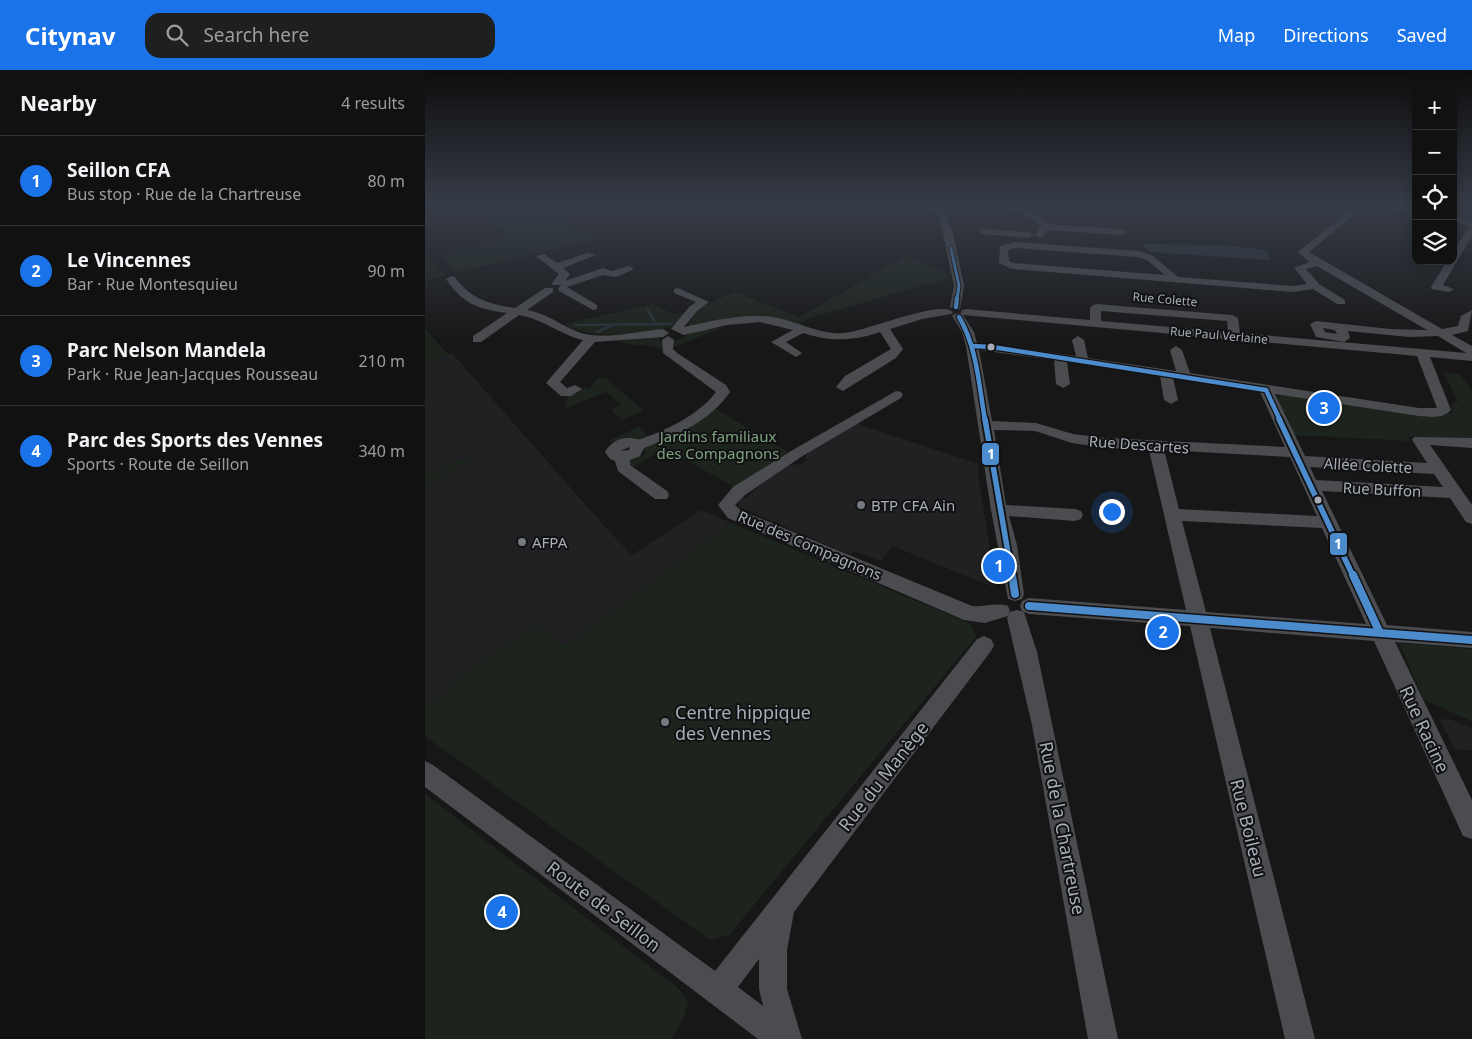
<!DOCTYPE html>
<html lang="en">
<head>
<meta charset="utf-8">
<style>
  :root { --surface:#111; --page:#1e1f1f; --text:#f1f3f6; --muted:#9c9d9f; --line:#303131; --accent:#1a73e8 }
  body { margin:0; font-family:"Noto Sans",sans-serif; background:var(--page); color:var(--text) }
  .controls { position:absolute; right:15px; top:15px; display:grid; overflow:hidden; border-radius:10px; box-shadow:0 2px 12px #0003 }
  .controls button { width:45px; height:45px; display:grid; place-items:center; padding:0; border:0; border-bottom:1px solid var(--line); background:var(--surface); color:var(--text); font:25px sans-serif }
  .you { position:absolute; left:686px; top:441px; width:18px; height:18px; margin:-12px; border:4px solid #fff; border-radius:50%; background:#1a73e8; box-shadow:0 0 0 8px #1a73e833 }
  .badge { display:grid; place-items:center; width:32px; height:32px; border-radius:50%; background:var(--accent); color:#fff; font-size:16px; font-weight:700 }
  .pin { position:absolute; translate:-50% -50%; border:2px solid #fff; box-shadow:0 1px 5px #0006 }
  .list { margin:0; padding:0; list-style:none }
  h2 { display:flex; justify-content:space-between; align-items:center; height:65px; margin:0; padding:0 20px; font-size:21px }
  h2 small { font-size:16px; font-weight:400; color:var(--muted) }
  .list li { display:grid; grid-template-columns:32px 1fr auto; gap:15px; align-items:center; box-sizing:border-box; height:90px; padding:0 20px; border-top:1px solid var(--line) }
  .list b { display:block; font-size:19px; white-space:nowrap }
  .list p { margin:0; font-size:16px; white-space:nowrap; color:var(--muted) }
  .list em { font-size:16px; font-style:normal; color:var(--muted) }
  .icon { flex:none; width:28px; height:28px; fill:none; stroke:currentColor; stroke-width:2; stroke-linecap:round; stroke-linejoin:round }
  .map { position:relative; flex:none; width:1047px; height:969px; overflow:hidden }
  header { display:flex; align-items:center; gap:30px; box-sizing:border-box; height:70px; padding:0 25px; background:var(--accent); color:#fff }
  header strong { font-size:24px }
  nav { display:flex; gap:28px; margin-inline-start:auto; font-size:18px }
  .search { width:350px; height:45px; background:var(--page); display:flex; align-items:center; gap:12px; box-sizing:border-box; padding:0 18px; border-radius:15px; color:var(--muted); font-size:19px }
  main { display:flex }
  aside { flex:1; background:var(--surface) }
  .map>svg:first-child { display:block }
</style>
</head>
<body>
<header>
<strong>Citynav</strong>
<div class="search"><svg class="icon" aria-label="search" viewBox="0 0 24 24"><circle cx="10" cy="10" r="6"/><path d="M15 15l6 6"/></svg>Search here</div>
<nav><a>Map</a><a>Directions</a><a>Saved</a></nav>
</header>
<main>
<aside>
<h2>Nearby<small>4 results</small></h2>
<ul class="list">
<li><span class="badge">1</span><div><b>Seillon CFA</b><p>Bus stop · Rue de la Chartreuse</p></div><em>80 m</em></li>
<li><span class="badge">2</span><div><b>Le Vincennes</b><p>Bar · Rue Montesquieu</p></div><em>90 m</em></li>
<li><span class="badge">3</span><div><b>Parc Nelson Mandela</b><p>Park · Rue Jean-Jacques Rousseau</p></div><em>210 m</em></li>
<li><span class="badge">4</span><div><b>Parc des Sports des Vennes</b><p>Sports · Route de Seillon</p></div><em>340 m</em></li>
</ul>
</aside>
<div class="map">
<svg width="1047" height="969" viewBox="0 0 1047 969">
  <rect width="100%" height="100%" fill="#171717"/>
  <g fill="#212123">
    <path d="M27 283 181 458 207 485 276 440 306 453 140 576 110 555 24 613 28 618 0 638V292Z"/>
    <path d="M430 353 554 394 552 399 570 509 568 517 468 476 456 491 429 481 426 485 314 437 315 426 321 428 334 417 333 416 365 395 376 394 382 390 380 387 386 380Z"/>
    <path d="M1014 649 1027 650 1047 658V681L1030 679Z"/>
  </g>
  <g fill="#1d241d">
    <path d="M94 135 175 168 30 203 17 183 83 166 59 142Z"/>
    <path d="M482 186 518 201 526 207 385 248 373 255 350 249 261 259 267 248 263 247 267 241 310 222 374 247Z"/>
    <path d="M0 190 13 197 21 205 0 211Z"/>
    <path d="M229 234 247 244H259L250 256C219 263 167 272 139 254Z"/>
    <path d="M298 257 247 278V273L269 261Z"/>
    <path d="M0 259 23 284 0 292Z"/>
    <path d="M229 265 238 273 235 280C223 272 207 278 194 271Z"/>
    <path d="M1018 302 1035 304 1047 321V370L981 366 985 371 869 365 851 329 857 325 1005 347 1027 343V333L1033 332Z"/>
    <path d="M173 308H181L218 340 198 350 186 340 197 335 181 322 142 338 140 335 143 325 160 318 164 319Z"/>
    <path d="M289 338 363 382 309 417 240 378 205 399 203 395 211 384 216 387 222 382 217 380 221 376Z"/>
    <path d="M214 357 225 367 190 372 183 371Z"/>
    <path d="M46 385 47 388 0 417V396L5 403Z"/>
    <path d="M306 453 546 554 551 567 304 865 285 870 0 666V638L28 618 24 613 110 555 140 576Z"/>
    <path d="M974 573 1047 579V651L999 630Z"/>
    <path d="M0 724 253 918 263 931 259 948 246 969H0Z"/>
  </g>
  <path fill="#293339" d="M716 174 799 175 842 180 845 190 725 182Z"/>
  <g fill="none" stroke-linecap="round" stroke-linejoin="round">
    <g stroke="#293339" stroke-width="2.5">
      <path d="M222 239 231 254"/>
      <path d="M150 255 246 254"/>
      <path d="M172 262 186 256"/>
    </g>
    <g fill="#4b4c50" fill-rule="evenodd">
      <path d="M503 135H511L522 146 528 163 539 216 535 239 531 240 525 237 529 216 518 163 514 147Z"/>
      <path d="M542 135H556L542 138Z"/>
      <path d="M579 135C592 134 615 143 623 154L697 159 702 162 697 165 622 160 618 167 615 168 610 165 615 156 613 153Z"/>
      <path d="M825 135H833L834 137 830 140Z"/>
      <path d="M932 135H941L884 182 1017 259 1033 256 1036 246 1047 240 1043 261 1027 265 1047 276V291L1005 287 1026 340C1018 349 1005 347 994 346L850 324 880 386 1002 393 987 370 989 367 1047 368V378L1005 375 1047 435V454L1041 452 1025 428 897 421 962 555 1047 562V578L970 572 1047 730V769L1038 766 949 571 785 558 890 969H860L765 556 604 544 597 541 595 536 597 531 604 528 761 540 724 380 681 378 647 373 610 361 569 360 581 435 650 439 656 441 658 445 656 449 650 451 584 446 592 475 599 524 597 529 590 531 583 529 566 440 541 276 537 262 527 246 529 244 536 243 537 240 541 239 665 250V237L671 234 807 245 813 248 815 263 1041 283 1013 266 984 267 923 261 925 268 919 272 891 267 885 254 891 251 965 259 1002 260 892 196 881 199 894 214 920 230V234H912L888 219 868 222 587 199 574 193 575 176 590 172 714 181 728 186 753 207 868 216 882 214 869 198 884 192 873 182ZM590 178 713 187 722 190 740 205 588 193 584 191 583 180ZM676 241 802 251 803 262 676 251ZM538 245 992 286 1012 338H994L765 303 757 280 751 276 745 280 751 301 663 288 659 270 653 266 647 270 651 286 552 273 549 262ZM898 258 910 260 912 264 900 262ZM554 280 629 290 631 314 638 318 645 314 642 292 735 306 739 330 746 334 753 330 748 308 835 322 860 377 681 368 648 364 611 353 567 351ZM739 380 865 387 892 446 754 439ZM885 397 1009 404 1018 417 891 410ZM757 451 897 458 941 554 781 542Z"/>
      <path d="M951 135H968L991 138V144Z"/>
      <path d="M1028 146 1047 150V156L1028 152Z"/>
      <path d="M1047 156V166L1018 215 1029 219 1024 222 1007 219 1006 217 1022 191H1028V181L1044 157Z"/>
      <path d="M559 159 604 162 609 165 604 168 556 164V160Z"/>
      <path d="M163 183 171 185 138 198 145 204 140 211 178 198 187 201 204 196 209 199 191 207 178 205 142 217 172 235V239L168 240 134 221 133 219 136 215H128L127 213 134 204 111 186 119 184 132 193Z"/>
      <path d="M26 206 30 207C45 229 64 234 90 238L120 218H128V222L102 240C125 244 140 259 160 264 185 269 213 261 238 259L244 263 238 267 170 272 135 312 142 318 150 315 157 319 146 326H136L121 313 158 270C136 265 118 249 94 245L56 272H48V266L82 243C53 239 38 234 21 209Z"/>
      <path d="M253 218 284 232 272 241 259 257C290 250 322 242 353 248 375 253 396 265 419 263 439 262 515 229 528 242L526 244 497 249 465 259 478 279 471 288 418 321 411 317 420 306 466 279 455 262C428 271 406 272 378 263L361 272 377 283 371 287 346 272 368 260 335 252 302 255 259 265 246 259 264 237 271 232 249 223V219Z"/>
      <path d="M243 266 249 270 248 279 252 283 301 315 305 322C285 351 251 366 219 378L215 386 205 390V395L242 421 244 425 242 429H230L193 401 190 391 185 389 180 382C185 373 194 367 205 368 210 368 212 370 216 369 242 360 275 344 291 322L238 283 237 270ZM205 377 204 380 195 381Z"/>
      <path d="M471 321 476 322 478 325 476 328 376 387 320 425 310 435 315 440 547 536C559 537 572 532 583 536L585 541 583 546 560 553 539 550 303 448 293 435 308 417 366 381Z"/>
      <path d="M592 540 599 542 612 582 693 969H663L607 655 582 548 585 542Z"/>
      <path d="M559 566 566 569 569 575 566 581 369 842 362 880V919L377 969H333L0 717V691L8 695 290 901 552 569ZM334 889V919L338 936 313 917Z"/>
    </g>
    <g stroke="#111113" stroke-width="5">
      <path id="bus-1-far3" d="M526 178 534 216 532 229"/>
    </g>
    <g stroke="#111113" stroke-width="7">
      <g id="bus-1-far2">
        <path d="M531 237 532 228"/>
        <path d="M534 247C552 277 554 316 560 350"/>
        <path d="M547 276 567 277 841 320"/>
        <path d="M841 320 855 350"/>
      </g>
    </g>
    <g stroke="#111113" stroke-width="9">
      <g id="bus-1-far1">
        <path d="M560 349 587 506"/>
        <path d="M854 349 928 506"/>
      </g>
    </g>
    <g stroke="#111113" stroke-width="11">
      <g id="bus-1">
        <path d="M587 505 590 524"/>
        <path d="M928 505 954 561"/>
        <path d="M604 536 1047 570"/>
      </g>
    </g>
    <use href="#bus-1-far3" stroke="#4d8ccc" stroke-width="3"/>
    <use href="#bus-1-far2" stroke="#4d8ccc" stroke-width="4.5"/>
    <use href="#bus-1-far1" stroke="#4d8ccc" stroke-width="5.5"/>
    <use href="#bus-1" stroke="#4d8ccc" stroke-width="8"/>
  </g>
  <linearGradient id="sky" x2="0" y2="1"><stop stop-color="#0d0d0d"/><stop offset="0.5" stop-color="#363c47"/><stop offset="1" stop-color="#363c47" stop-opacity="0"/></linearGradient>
  <rect width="1047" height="270" fill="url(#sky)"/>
  <g fill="#a7aeb8" stroke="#111113" stroke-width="2">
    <circle cx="566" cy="277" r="4.5"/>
    <circle cx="893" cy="430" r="4.5"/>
  </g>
  <g fill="#757980" stroke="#111113" stroke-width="2">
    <circle cx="436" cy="435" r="5"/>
    <circle cx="97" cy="472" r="5"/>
    <circle cx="240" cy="652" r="5"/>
  </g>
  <g text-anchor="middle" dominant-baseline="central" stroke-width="4" stroke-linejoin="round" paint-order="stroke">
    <g font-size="12" fill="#a7aeb8" stroke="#111113">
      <text transform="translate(740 229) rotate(5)">Rue Colette</text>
      <text transform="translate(794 265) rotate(5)">Rue Paul Verlaine</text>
    </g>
    <g font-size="15" fill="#7ea37e" stroke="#111113">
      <text x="293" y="366">Jardins familiaux<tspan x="293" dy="17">des Compagnons</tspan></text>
    </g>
    <g font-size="15" fill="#a7aeb8" stroke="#111113">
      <text transform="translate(714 374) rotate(4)">Rue Descartes</text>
      <text transform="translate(943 395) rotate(3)">Allée Colette</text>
      <text transform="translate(957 419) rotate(3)">Rue Buffon</text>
      <text transform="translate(385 475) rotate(23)">Rue des Compagnons</text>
    </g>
    <g font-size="15" fill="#a7aeb8" stroke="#111113" text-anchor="start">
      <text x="446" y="435">BTP CFA Ain</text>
      <text x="107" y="472">AFPA</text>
    </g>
    <g font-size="18" fill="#a7aeb8" stroke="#111113" text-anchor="start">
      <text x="250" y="642">Centre hippique<tspan x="250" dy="21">des Vennes</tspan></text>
    </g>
    <g font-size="18" fill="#a7aeb8" stroke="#111113">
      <text transform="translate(1000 659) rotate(65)">Rue Racine</text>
      <text transform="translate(458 706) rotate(-52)">Rue du Manège</text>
      <text transform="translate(638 758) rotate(79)">Rue de la Chartreuse</text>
      <text transform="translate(824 758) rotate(76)">Rue Boileau</text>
      <text transform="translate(179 836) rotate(37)">Route de Seillon</text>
    </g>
  </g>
  <g stroke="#111113" stroke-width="2">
    <rect x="556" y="372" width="19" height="24" rx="5" fill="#4d8ccc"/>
    <rect x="904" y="462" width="19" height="24" rx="5" fill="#4d8ccc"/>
  </g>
  <g font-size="14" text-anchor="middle" font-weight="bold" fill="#fff">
    <text x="566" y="389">1</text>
    <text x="913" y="479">1</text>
  </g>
</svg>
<div class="controls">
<button>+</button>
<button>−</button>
<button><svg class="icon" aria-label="locate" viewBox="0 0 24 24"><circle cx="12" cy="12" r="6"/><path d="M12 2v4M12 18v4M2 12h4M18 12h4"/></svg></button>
<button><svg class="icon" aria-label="layers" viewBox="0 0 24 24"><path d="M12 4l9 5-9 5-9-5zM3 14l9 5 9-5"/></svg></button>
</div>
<div class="you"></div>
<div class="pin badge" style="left:574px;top:496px">1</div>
<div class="pin badge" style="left:738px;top:562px">2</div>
<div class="pin badge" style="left:899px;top:338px">3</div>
<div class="pin badge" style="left:77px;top:842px">4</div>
</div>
</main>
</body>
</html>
